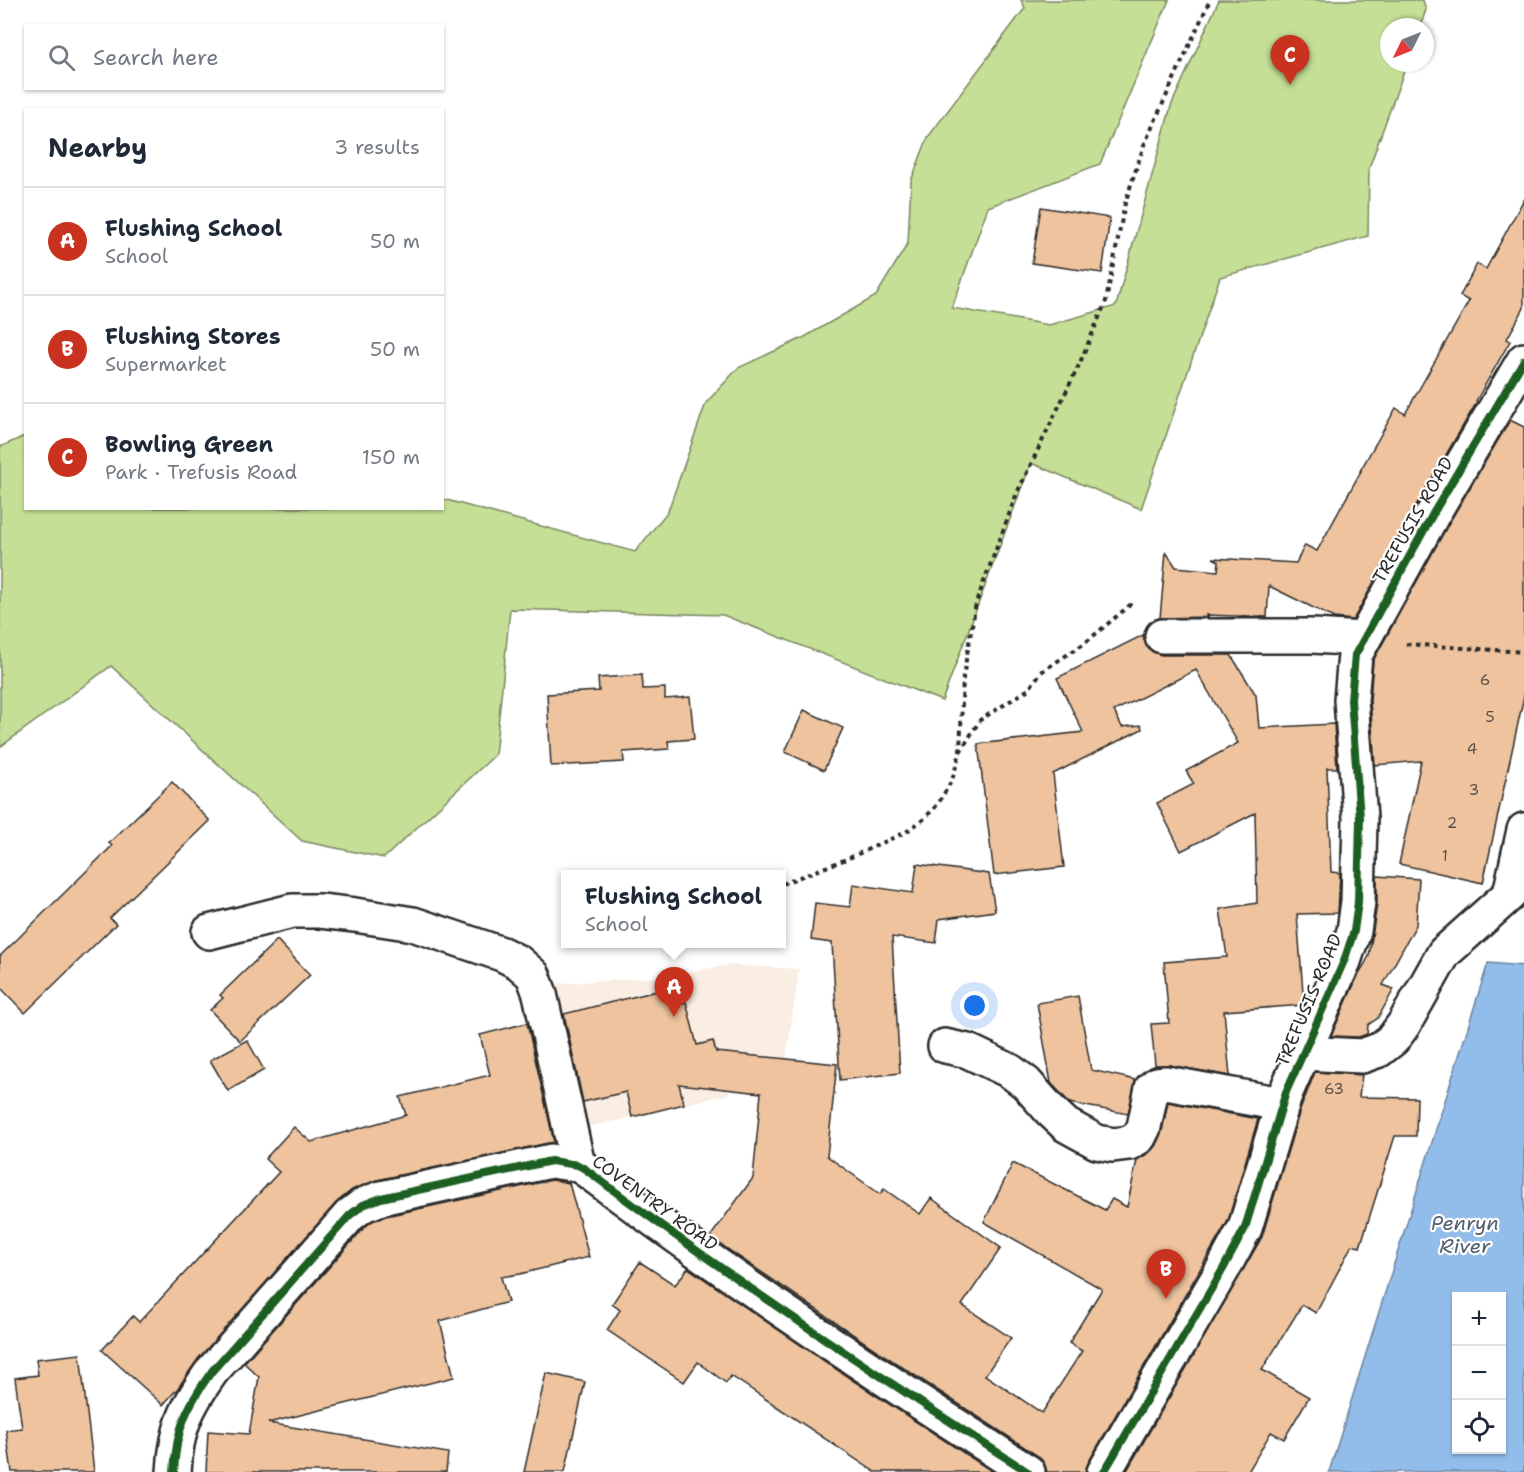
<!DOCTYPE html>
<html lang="en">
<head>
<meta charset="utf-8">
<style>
  :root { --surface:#fff; --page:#f2f2f3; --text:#1f2937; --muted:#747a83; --line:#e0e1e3; --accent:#c8321e }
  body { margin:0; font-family:"Shantell Sans",sans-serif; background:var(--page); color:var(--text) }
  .controls { position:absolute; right:18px; bottom:18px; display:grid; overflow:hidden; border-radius:0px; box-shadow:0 2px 4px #0004 }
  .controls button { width:54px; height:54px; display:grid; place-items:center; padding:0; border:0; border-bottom:2px solid var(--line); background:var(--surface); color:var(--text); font:30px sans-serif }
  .compass { position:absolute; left:1380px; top:18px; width:54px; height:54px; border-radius:50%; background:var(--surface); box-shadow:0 2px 4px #0004; rotate:227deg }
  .you { position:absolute; left:975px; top:1006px; width:21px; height:21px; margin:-15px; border:4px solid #fff; border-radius:50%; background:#1a73e8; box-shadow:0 0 0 9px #1a73e833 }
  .badge { display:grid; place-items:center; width:39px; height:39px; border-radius:50%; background:var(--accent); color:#fff; font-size:20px; font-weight:700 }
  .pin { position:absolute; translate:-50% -50px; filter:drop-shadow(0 2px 3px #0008) }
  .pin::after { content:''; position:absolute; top:32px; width:21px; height:18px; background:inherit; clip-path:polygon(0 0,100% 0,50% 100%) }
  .popup { position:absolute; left:561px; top:870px; width:225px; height:78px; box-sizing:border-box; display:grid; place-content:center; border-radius:0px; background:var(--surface); filter:drop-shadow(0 2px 4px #0005); font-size:20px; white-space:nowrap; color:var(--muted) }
  .popup b { font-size:22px; color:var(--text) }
  .popup::after { content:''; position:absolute; left:50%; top:100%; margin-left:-12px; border:12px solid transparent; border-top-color:var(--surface) }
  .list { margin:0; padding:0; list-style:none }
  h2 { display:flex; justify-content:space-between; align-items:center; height:78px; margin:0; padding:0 24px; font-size:26px }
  h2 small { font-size:20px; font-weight:400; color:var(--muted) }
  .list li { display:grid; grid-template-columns:39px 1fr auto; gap:18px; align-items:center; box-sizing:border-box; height:108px; padding:0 24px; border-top:2px solid var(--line) }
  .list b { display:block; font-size:22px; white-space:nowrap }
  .list p { margin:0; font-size:20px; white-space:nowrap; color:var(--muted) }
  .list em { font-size:20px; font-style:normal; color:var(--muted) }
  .icon { flex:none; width:33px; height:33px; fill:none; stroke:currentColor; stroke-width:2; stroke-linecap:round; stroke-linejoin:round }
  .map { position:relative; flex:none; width:1524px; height:1472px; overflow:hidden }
  .search { position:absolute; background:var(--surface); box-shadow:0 2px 4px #0004; left:24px; top:24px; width:420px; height:66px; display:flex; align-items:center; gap:15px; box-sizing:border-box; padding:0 21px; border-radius:0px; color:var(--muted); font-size:22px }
  .panel { position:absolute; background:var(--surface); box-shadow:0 2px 4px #0004; left:24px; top:108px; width:420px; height:402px; border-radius:0px }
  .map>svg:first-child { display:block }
</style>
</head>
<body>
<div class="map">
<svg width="1524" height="1472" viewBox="0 0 1524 1472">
  <rect width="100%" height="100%" fill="#fff"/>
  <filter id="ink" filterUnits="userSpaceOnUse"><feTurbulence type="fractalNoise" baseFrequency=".0167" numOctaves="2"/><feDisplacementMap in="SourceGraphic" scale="12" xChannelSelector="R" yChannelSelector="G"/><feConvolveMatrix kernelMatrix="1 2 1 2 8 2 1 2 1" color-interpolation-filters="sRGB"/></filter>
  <g filter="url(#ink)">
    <path fill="#faede2" d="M729 965 799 969 786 1059 734 1053 729 1094 576 1130 559 1050 554 984 659 977Z"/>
    <path fill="#c5df96" stroke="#788560" stroke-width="1.5" d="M1021 0H1169L1100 164 988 207 952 308 1049 325 1116 306 1171 106 1219 0H1423L1426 10 1420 27H1389V63H1407L1369 168 1368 236 1220 277 1141 509 1031 463 942 701 723 615 510 609 495 755 384 858 302 841 111 666 0 747V447L25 436 26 508H442L443 499 635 552 668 511 706 403 738 368 803 338 876 296 908 243 911 181 928 137 1025 8Z"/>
    <path fill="#92bdeb" stroke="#69839e" stroke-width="1.5" fill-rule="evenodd" d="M1488 963 1524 966V1472H1329ZM1456 1296H1502V1450H1456Z"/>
    <g fill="#eec39e" stroke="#2b2b2b" stroke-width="1.5">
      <path d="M1524 199V308L1507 339 1510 341 1476 401 1477 402 1418 502 1353 620 1334 618 1269 586 1267 617 1206 615 1207 617 1160 618 1166 552 1176 567 1218 571 1219 561 1213 558 1296 563 1305 545 1317 551 1361 471H1360L1396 408 1405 414 1469 301 1460 296 1477 264 1486 269Z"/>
      <path d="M1041 207 1110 218 1102 273 1032 263Z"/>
      <path d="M1510 420 1524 427V696L1483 883 1399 864 1421 761 1375 765 1370 700 1373 661 1450 521Z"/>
      <path d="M1143 635 1146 646 1153 652 1161 655H1231L1256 695 1259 728 1334 724 1337 768H1327L1331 872 1340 873 1338 913 1297 914 1304 1005 1224 1011 1230 1076 1169 1065H1155L1151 1024 1169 1023 1164 962 1227 957 1220 909 1257 903 1255 813 1181 851 1157 803 1194 784 1186 771 1238 743 1196 670 1114 711 1122 727 1141 725 1142 729 1053 774 1064 867 994 875 978 744 1083 732 1057 678Z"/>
      <path d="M642 675 643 689 665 688V699L690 697 694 739 668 741 669 749 623 752 624 762 551 766 547 694 599 691 598 678Z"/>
      <path d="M804 710 843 728 824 770 785 752Z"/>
      <path d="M172 782 210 821 110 918 116 924 25 1013 0 987V956L112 846 109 843Z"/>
      <path d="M917 864 989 874 995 911 939 919 936 943 892 937 900 1073 840 1080 832 943 811 940 815 903 850 907 853 884 913 893Z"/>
      <path d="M1377 876 1419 879 1416 925 1383 985 1394 989 1378 1018 1368 1025 1367 1034 1359 1037 1331 1036 1356 980 1369 956 1377 904Z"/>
      <path d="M277 940 310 975 240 1041 210 1010 223 998 220 995Z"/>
      <path d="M669 988 673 1005 686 1002 697 1045 713 1041 716 1052 837 1064 827 1156 880 1194 884 1189 920 1214 931 1198 1001 1248 962 1305 1011 1338 985 1375 1042 1413 1082 1351 1069 1343 1102 1289 984 1222 1013 1163 1105 1210 1112 1199 1127 1207 1137 1160 1149 1153 1156 1145 1162 1131 1168 1102 1258 1119 1228 1221 1088 1463 1085 1472H1047L1044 1463 1038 1456 870 1346 710 1237 753 1178 761 1093 679 1084 684 1104 632 1117 626 1092 583 1102 564 1014Z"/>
      <path d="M1078 996 1091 1070 1136 1080 1128 1114 1070 1103 1051 1083 1037 1003Z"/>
      <path d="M527 1023 554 1142 377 1180 352 1190 336 1203 198 1359 178 1388 163 1405 102 1350 133 1316 139 1322 279 1172 265 1159 294 1127 311 1142 406 1115 400 1097 490 1075 480 1035Z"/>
      <path d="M247 1040 264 1070 228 1091 210 1060Z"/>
      <path d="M1315 1072 1362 1075 1359 1097 1417 1098 1416 1136H1395L1360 1247 1352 1245 1316 1313 1302 1305 1262 1370 1309 1397 1284 1439 1271 1432 1248 1472H1126L1262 1237 1300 1110Z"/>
      <path d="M552 1180 569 1183 589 1257 520 1274 501 1277 508 1302 440 1321 454 1377 268 1423 448 1453 446 1472H206L208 1431 249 1434 259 1377 244 1363 363 1229 372 1221 386 1216Z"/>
      <path d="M640 1262 675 1285 688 1268 849 1378 993 1472H875L731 1376 726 1383 698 1362 684 1382 607 1330 620 1310 612 1304Z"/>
      <path d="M80 1354 94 1472H12L6 1430 22 1428 15 1378 38 1375 36 1359Z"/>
      <path d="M546 1373 585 1382 565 1472H524Z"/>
    </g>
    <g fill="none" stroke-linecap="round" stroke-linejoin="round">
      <g stroke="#2b2b2b" stroke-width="38">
        <g id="minor">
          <path d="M1162 636H1313L1363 639"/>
          <path d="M209 932 292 911H320L355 915 413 924 502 954 518 962 533 975 540 994 578 1165"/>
          <path d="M945 1046 968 1051 1010 1071 1026 1083 1051 1111 1066 1125 1097 1142 1113 1145 1129 1143 1139 1137 1144 1127 1152 1088 1157 1084 1166 1083 1281 1104"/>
          <path d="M1302 1053 1362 1056 1379 1050 1393 1039 1404 1024 1444 953 1510 894 1524 830"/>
          <path d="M174 1472C176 1428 187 1406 212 1371L350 1215 363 1205 381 1198 551 1161 578 1165 585 1169C728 1277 877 1375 1028 1472"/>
          <path d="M1104 1472 1223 1269 1245 1228 1286 1092 1344 961 1354 931 1358 902 1360 818 1351 700 1355 655 1434 512 1524 360"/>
        </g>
      </g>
      <g stroke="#2b2b2b" stroke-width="4" stroke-dasharray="4.5 4.5" stroke-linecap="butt">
        <path d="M1406 644 1524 652"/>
        <path d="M960 752 980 720 1029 689 1041 672 1085 643 1130 605 1133 608"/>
        <path d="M782 884 849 858 906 832 924 819 938 804 952 780 960 753 963 677 976 603 1017 493 1079 365 1106 301 1125 203 1144 145 1210 0"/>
      </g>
      <use href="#minor" stroke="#fff" stroke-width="33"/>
      <g stroke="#fff" stroke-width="11">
        <g id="cycleway">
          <path d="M174 1472C176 1428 187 1406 212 1371L350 1215 363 1205 381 1198 551 1161 578 1165 585 1169C728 1277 877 1375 1028 1472"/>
          <path d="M1104 1472 1223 1269 1245 1228 1286 1092 1344 961 1354 931 1358 902 1360 818 1351 700 1355 655 1434 512 1524 360"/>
        </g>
      </g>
      <use href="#cycleway" stroke="#1b5e20" stroke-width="8"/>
    </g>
  </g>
  <g text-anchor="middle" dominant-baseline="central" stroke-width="4.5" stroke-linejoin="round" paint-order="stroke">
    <g font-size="15" fill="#5c5148">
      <text x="1485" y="680">6</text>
      <text x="1490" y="717">5</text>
      <text x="1472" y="749">4</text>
      <text x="1474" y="790">3</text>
      <text x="1452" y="823">2</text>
      <text x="1445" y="856">1</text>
      <text x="1334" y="1089">63</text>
    </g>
    <g font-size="18" fill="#2b2b2b" stroke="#fff">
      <text transform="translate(1413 520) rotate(-60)">TREFUSIS ROAD</text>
      <text transform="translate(1309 1000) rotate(-67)">TREFUSIS ROAD</text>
      <text transform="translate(655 1203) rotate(36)">COVENTRY ROAD</text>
    </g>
    <g font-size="20" font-style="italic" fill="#4f5e6e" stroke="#fff">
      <text x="1465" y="1223">Penryn<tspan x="1465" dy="23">River</tspan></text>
    </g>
  </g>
</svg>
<div class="controls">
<button>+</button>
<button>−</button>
<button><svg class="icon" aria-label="locate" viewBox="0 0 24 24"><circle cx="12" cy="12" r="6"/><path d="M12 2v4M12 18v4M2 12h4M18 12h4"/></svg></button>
</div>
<svg class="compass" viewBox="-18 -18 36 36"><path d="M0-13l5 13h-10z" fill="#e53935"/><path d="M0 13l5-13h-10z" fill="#747a83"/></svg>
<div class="you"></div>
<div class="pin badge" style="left:674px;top:1017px">A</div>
<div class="popup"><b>Flushing School</b>School</div>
<div class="pin badge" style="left:1166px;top:1299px">B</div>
<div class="pin badge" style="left:1290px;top:85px">C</div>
<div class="search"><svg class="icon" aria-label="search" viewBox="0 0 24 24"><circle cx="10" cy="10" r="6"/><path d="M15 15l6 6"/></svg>Search here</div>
<section class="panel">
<h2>Nearby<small>3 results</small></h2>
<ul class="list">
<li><span class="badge">A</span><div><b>Flushing School</b><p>School</p></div><em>50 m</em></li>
<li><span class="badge">B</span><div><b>Flushing Stores</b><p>Supermarket</p></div><em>50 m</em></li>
<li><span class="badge">C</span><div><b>Bowling Green</b><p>Park · Trefusis Road</p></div><em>150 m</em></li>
</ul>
</section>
</div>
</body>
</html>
